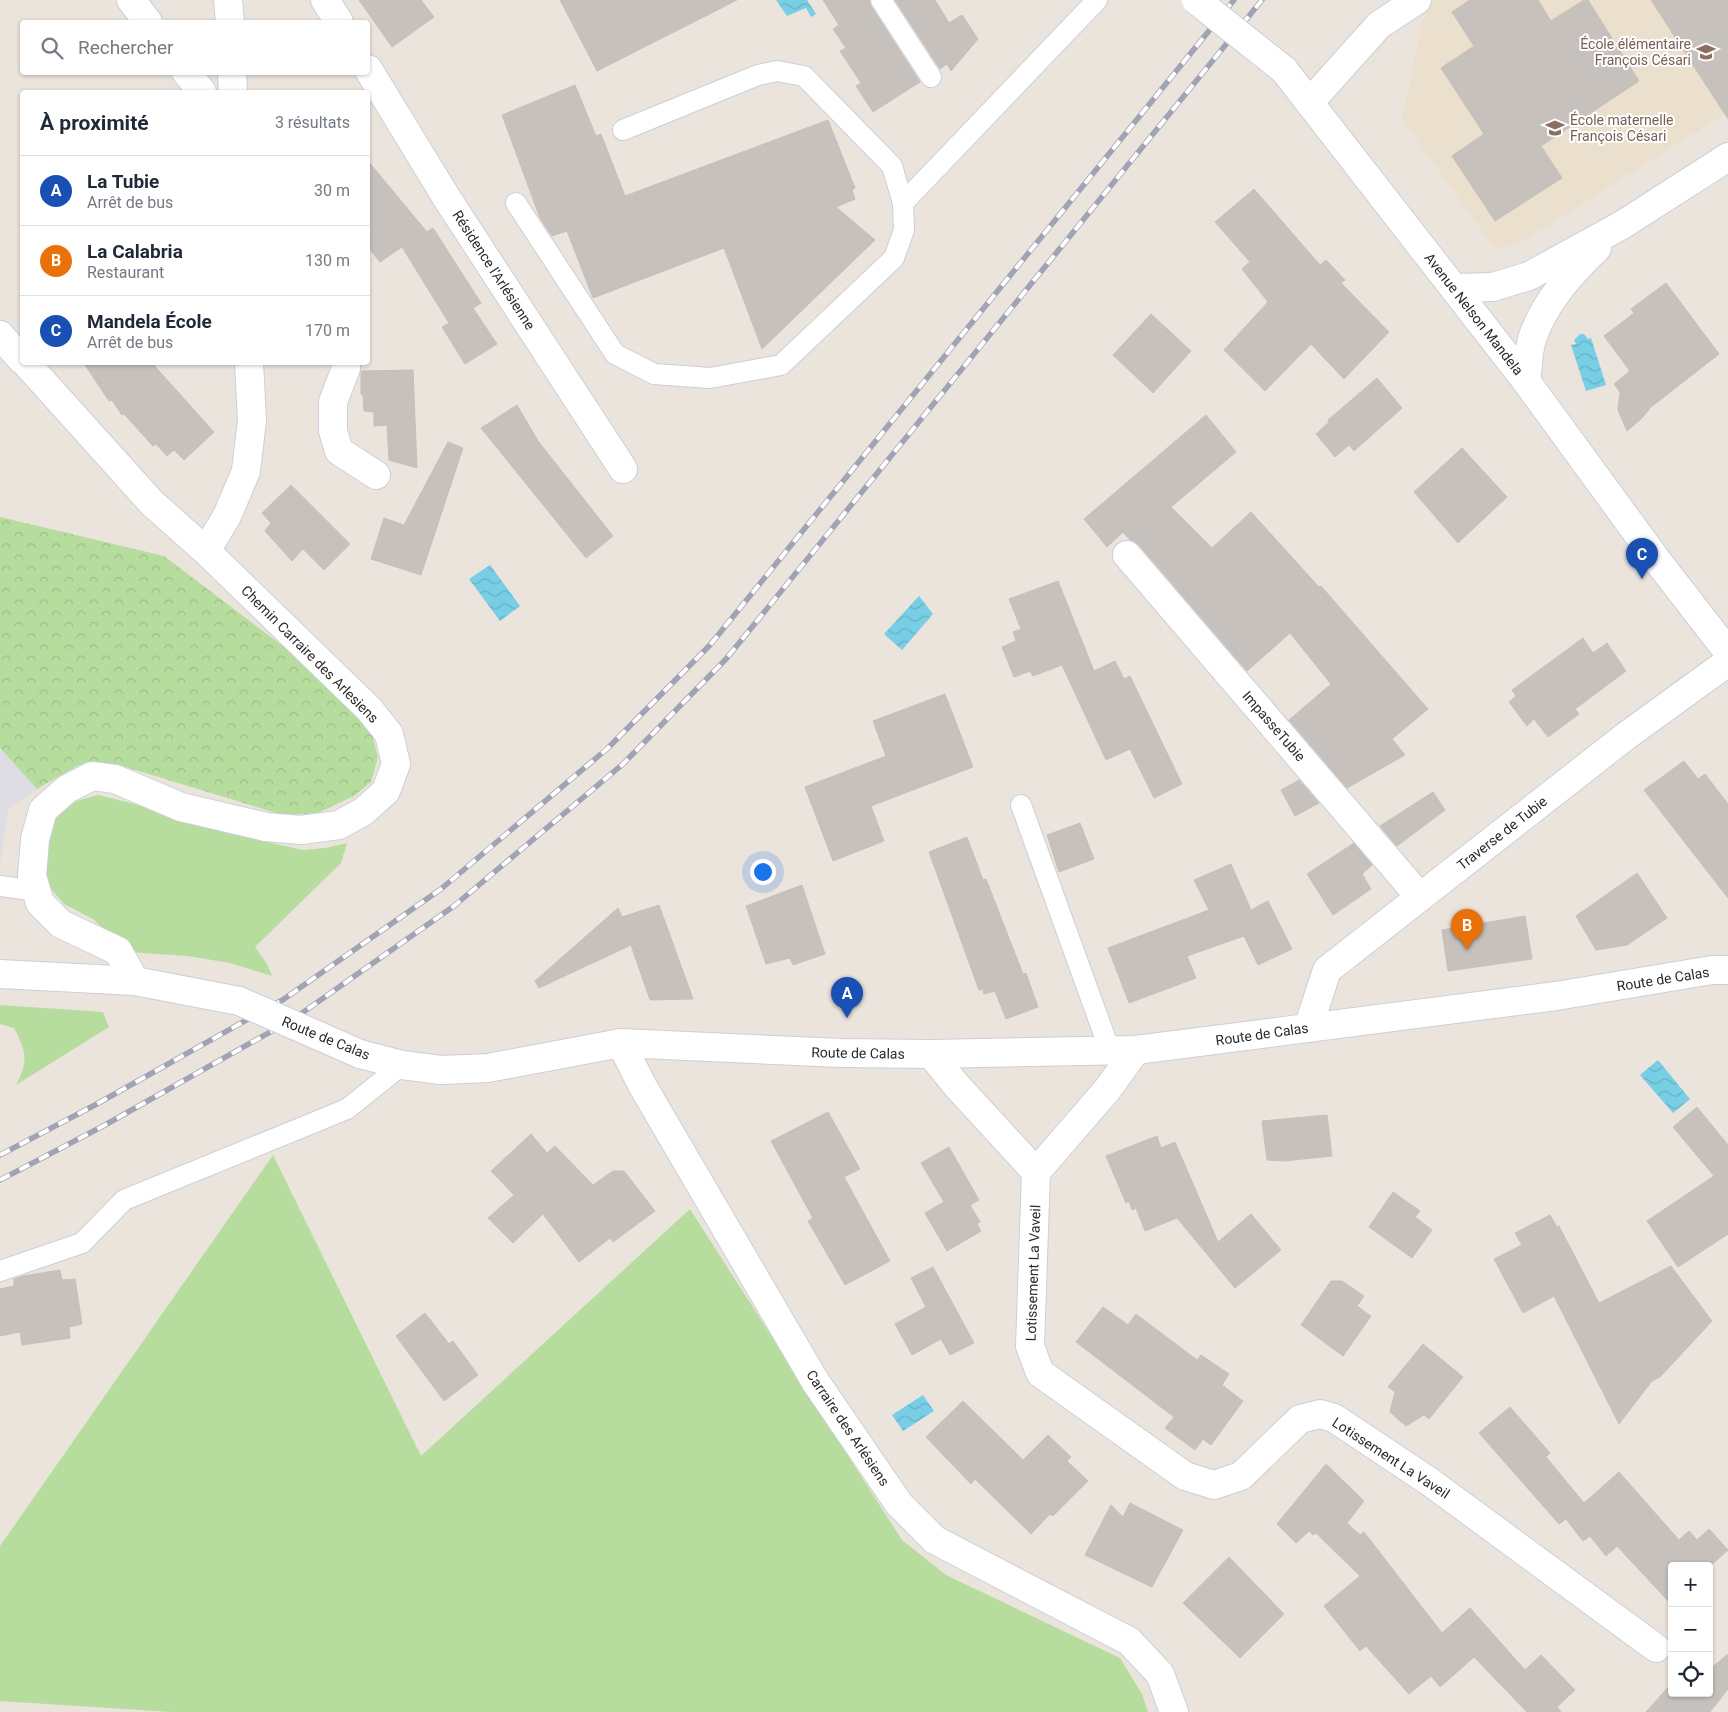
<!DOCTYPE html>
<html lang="fr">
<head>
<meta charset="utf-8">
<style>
  :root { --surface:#fff; --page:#f6f6f7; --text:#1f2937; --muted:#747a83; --line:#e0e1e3; --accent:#486fec }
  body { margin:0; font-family:Roboto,sans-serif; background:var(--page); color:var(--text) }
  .controls { position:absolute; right:15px; bottom:15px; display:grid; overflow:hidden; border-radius:5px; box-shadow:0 1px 4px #0004 }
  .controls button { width:45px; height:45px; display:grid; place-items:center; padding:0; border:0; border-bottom:1px solid var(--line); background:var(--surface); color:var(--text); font:25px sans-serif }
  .you { position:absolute; left:762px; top:871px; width:18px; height:18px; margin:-12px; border:4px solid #fff; border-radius:50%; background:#1a73e8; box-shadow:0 0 0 8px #1a73e833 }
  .badge { display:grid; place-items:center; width:32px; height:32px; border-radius:50%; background:var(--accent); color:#fff; font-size:16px; font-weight:700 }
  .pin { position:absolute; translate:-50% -41px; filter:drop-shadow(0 1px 2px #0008) }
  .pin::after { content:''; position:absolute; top:26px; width:18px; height:15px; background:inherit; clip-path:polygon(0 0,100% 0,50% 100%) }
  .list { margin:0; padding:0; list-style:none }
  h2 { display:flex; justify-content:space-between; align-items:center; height:65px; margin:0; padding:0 20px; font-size:21px }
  h2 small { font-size:16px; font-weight:400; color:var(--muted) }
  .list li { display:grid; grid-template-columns:32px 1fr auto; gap:15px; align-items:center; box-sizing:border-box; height:70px; padding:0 20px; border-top:1px solid var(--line) }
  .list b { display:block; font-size:19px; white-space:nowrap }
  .list p { margin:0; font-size:16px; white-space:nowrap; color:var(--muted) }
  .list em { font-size:16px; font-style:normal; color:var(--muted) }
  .icon { flex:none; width:28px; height:28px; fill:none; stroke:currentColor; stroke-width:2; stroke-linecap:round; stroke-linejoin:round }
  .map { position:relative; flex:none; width:1728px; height:1712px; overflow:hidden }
  .search { position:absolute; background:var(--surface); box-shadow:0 1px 4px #0004; left:20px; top:20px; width:350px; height:55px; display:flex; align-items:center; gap:12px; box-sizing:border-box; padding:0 18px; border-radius:5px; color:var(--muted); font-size:19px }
  .panel { position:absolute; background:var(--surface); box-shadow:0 1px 4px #0004; left:20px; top:90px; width:350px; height:275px; border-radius:5px }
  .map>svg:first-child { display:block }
</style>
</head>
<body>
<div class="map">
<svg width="1728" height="1712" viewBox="0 0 1728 1712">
  <defs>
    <pattern id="forest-crowns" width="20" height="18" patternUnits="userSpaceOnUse" patternTransform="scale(1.25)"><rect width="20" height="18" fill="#b6dd9d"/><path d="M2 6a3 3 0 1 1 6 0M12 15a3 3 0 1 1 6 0" fill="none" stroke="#9dbe87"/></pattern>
    <pattern id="water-waves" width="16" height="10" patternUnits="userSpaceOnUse" patternTransform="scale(1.25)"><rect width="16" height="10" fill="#77cee5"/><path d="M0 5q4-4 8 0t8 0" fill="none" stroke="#67b1c5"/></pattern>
  </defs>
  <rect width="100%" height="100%" fill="#ebe4dd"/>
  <path fill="#dedde4" d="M0 748 37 789 8 809 0 865Z"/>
  <path fill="#ebe0cd" d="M1436 0H1728V112L1520 243 1495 249 1402 119 1422 24 1430 4Z"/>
  <g fill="#b6dd9d">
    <path d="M98 795 131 803 227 833 303 850 325 848 347 843 341 863 255 947 267 964 272 976 230 963 187 956 128 952 93 919 64 904 45 882 46 826 69 803Z"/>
    <path d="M0 1005 103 1012 109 1027 16 1085C29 1061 26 1051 14 1028L0 1024Z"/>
    <path d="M273 1155 421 1456 690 1209 902 1540 946 1575 1120 1658 1142 1694 1148 1712H171L0 1701V1546Z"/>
  </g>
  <path fill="url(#forest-crowns)" d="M0 517 164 556 322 676 372 734 378 757 371 782 354 796 318 813 283 815 119 765H79L37 789 0 748Z"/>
  <g fill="url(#water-waves)">
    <path d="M776 0H807L816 14 811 17 806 8 787 16Z"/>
    <path d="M1580 334H1584L1588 339 1591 338 1606 385 1586 391 1571 345 1576 344 1574 340Z"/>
    <path d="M490 565 520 606 500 621 469 579Z"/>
    <path d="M919 596 933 614 902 650 884 634Z"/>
    <path d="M1658 1060 1690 1099 1673 1113 1640 1075Z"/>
    <path d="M923 1395 934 1411 903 1431 892 1415Z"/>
  </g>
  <g fill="#c6c1bc" stroke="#c6c0b6">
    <path d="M359 0H421L434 17 392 47Z"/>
    <path d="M560 0H737L597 71Z"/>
    <path d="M823 0H869L871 6 920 82 873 112 856 86 861 83 840 51 846 48 833 29 839 25Z"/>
    <path d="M895 0H935L949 23 962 15 978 39 951 71 947 64 940 69Z"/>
    <path d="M1470 0H1538L1551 21 1584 0H1588L1639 81 1541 146 1562 178 1495 221 1452 156 1484 134 1441 68 1474 46 1452 12Z"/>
    <path d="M1651 0H1728V119Z"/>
    <path d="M575 85 596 136 601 134 625 196 828 120 855 188 852 190 855 199 836 207 875 240 762 349 724 248 593 298 567 231 552 236 540 218 502 115Z"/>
    <path d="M368 161 427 232 433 228 481 303 473 308 497 344 465 364 442 327 449 323 402 247 380 262 368 247Z"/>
    <path d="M1254 189 1320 265 1326 260 1345 280 1341 283 1389 332 1344 379 1311 344 1265 391 1224 350 1268 302 1242 269 1250 262 1215 222Z"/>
    <path d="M1666 283 1719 354 1651 407 1642 418 1627 431 1618 410 1620 392 1614 384 1630 371 1604 336 1634 313 1631 309Z"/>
    <path d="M1151 314 1191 351 1153 393 1113 355Z"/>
    <path d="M83 362H151L214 432 184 460 174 450 167 456 156 444 153 446 124 414 122 415 112 400 109 401Z"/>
    <path d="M413 370 417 468 389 460 387 425 374 426V412L364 411 363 395 361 394V371Z"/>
    <path d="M1377 378 1402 408 1354 451 1349 445 1335 457 1316 434 1329 422 1328 420Z"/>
    <path d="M517 405 538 441 613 536 586 558 481 428Z"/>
    <path d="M1206 415 1236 452 1171 507 1212 548 1251 512 1319 587 1321 586 1428 709 1392 739 1405 755 1347 788 1289 720 1331 684 1290 633 1247 671 1139 545 1130 540 1123 532 1107 547 1084 519Z"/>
    <path d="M448 442 463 448 421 575 371 559 384 518 404 525Z"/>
    <path d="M1462 448 1507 497 1458 543 1414 492Z"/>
    <path d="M291 485 350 544 324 570 303 549 292 561 265 531 271 523 262 513Z"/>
    <path d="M1058 581 1094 671 1115 661 1124 679 1130 676 1182 784 1154 798 1130 749 1106 760 1062 665 1033 676 1030 671 1014 677 1002 647 1016 641 1013 632 1021 629 1009 599Z"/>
    <path d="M1583 638 1593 653 1607 643 1626 671 1575 709 1579 714 1548 737 1534 719 1527 726 1509 702 1516 696 1512 690Z"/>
    <path d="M945 694 973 767 871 806 884 841 833 861 805 787 886 756 873 721Z"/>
    <path d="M1684 761 1698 779 1705 774 1728 804V898L1644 790Z"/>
    <path d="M1299 780 1319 803 1295 816 1281 790Z"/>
    <path d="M1433 792 1445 810 1397 846 1380 826Z"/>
    <path d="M1080 823 1094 859 1059 872 1047 835Z"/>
    <path d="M967 837 983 880 986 879 1023 974 1026 973 1038 1007 1006 1019 995 991 984 994 983 989 979 990 929 852Z"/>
    <path d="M1354 843 1372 865 1362 874 1371 889 1333 915 1307 874Z"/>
    <path d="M1231 864 1251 910 1268 901 1292 949 1258 965 1244 936 1187 956 1196 978 1129 1003 1108 948 1209 910 1194 880Z"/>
    <path d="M1637 873 1667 918 1627 945 1596 950 1576 916Z"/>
    <path d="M802 885 825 954 793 965 790 958 766 964 746 906Z"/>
    <path d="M659 905 693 999 650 1000 631 945 539 988 535 981 618 908 622 917Z"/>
    <path d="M1525 916 1532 959 1448 971 1442 930Z"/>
    <path d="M1697 1107 1728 1145V1234L1678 1267 1647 1221 1714 1176 1673 1127Z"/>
    <path d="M828 1112 860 1169 844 1177 890 1261 845 1285 808 1221 813 1218 771 1141Z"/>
    <path d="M1327 1115 1332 1156 1284 1161 1267 1160 1262 1121Z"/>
    <path d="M531 1134 547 1153 555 1146 593 1185 613 1171H624L655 1211 613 1242 610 1238 579 1262 543 1214 513 1243 488 1218 514 1195 491 1171Z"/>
    <path d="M1157 1136 1161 1148 1175 1142 1218 1242 1251 1214 1281 1250 1235 1288 1177 1218 1145 1231 1136 1208 1132 1210 1129 1201 1126 1203 1106 1156Z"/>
    <path d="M949 1147 979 1200 970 1205 980 1222 977 1224 981 1231 947 1251 925 1213 944 1202 921 1163Z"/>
    <path d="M1393 1192 1420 1211 1415 1217 1432 1230 1412 1258 1369 1227Z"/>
    <path d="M1550 1215 1557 1227 1559 1226 1599 1303 1671 1266 1712 1321 1660 1377 1652 1381 1619 1424 1554 1296 1523 1313 1494 1259 1522 1245 1515 1233Z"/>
    <path d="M933 1267 974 1343 950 1355 941 1339 912 1355 895 1324 926 1307 911 1278Z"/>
    <path d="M60 1270 62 1280 75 1279 82 1324 69 1327 70 1338 22 1345 20 1332 0 1336V1289L14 1286V1279L23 1276Z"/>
    <path d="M1331 1281H1342L1364 1296 1357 1306 1371 1316 1343 1356 1301 1325Z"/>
    <path d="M1103 1307 1128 1325 1136 1314 1197 1360 1201 1355 1229 1374 1222 1385 1243 1401 1211 1445 1203 1439 1195 1450 1165 1428 1174 1417 1076 1342Z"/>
    <path d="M425 1313 449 1344 453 1341 478 1375 444 1401 396 1336Z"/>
    <path d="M1423 1344 1463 1377 1429 1419 1424 1415 1406 1426 1390 1412 1395 1392 1388 1387Z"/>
    <path d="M963 1401 1023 1460 1048 1435 1071 1457 1067 1461 1088 1481 1053 1516 1050 1514 1031 1534 975 1479 971 1484 926 1437Z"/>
    <path d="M1510 1407 1550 1453 1546 1457 1584 1503 1619 1472 1679 1540 1689 1531 1697 1540 1709 1529 1728 1550 1709 1567 1672 1566V1601L1670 1603 1617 1546 1606 1556 1590 1536 1583 1541 1566 1519 1559 1524 1479 1433Z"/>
    <path d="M1326 1464 1364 1501 1347 1523 1360 1535 1364 1532 1442 1633 1470 1608 1525 1670 1541 1655 1575 1690 1557 1707 1561 1712H1527L1474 1657 1440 1687 1431 1676 1409 1694 1366 1646 1360 1651 1324 1606 1360 1576 1316 1533 1313 1535 1309 1531 1296 1543 1277 1524Z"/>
    <path d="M1130 1503 1183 1530 1152 1587 1085 1555 1111 1505 1123 1517Z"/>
    <path d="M1229 1557 1284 1614 1240 1658 1183 1603Z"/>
    <path d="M1728 1654V1689L1710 1712H1646L1672 1683V1693H1709V1670Z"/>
  </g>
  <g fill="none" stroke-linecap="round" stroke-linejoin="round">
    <g stroke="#cbcfda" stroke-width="22">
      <g id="lane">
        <path d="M881 0 931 77"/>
        <path d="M516 203 615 354 654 374 710 378 781 365 894 258 904 230 903 203 892 166 804 76 777 71 758 75 623 130"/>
        <path d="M903 203 1097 0"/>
        <path d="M1021 805 1110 1051"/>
        <path d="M0 886 37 891"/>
        <path d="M0 1271 82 1243 124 1200 347 1109 402 1065"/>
      </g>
    </g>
    <g stroke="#cbcfda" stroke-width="30">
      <g id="street">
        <path d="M131 0 148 22"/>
        <path d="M228 0 230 22"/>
        <path d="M325 0 339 22"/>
        <path d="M368 69 448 200 623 469"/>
        <path d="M186 72 202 92"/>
        <path d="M232 72 233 92"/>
        <path d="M1310 102 1379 25 1417 0"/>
        <path d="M1454 288 1493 287 1529 276 1622 225 1728 157"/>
        <path d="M0 335 22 360"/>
        <path d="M25 362 152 503 206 551 369 709 389 734 396 764 386 791 364 811 339 825 301 830 266 827 181 807 115 779 92 776 67 789 43 810 35 839 32 876 40 903 61 924 118 951 135 981"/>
        <path d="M346 362V368L333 402V431L339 451 376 475"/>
        <path d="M1526 381C1528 368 1528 352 1532 339 1544 303 1570 274 1597 248"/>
        <path d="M206 551 227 516 246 471 252 420 249 362"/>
        <path d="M1127 555 1420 897"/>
        <path d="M1308 1028 1327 970 1626 736 1728 662"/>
        <path d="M621 1043 642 1085 815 1381 899 1504 935 1540 1129 1641 1160 1674 1174 1712"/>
        <path d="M1136 1050 1107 1090 1036 1172 1030 1346 1040 1373 1185 1476 1214 1485 1241 1476 1300 1419 1320 1414 1334 1418 1430 1482 1656 1648"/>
        <path d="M931 1054 957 1086 1036 1172"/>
      </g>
    </g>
    <g stroke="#cbcfda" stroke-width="30">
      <g id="secondary">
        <path d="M1284 70 1526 381 1656 559 1728 652"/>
        <path d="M0 974 135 981 239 1001"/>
        <path d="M360 1054 402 1065 441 1070 488 1068 621 1043 841 1053 931 1054 1136 1050 1556 996 1712 970H1728"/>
      </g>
    </g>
    <use href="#lane" stroke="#fff" stroke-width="20"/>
    <use href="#street" stroke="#fff" stroke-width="28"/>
    <use href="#secondary" stroke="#fff" stroke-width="28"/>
    <g stroke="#a0a3b3" stroke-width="5.5">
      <g id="rail">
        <path d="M0 1155 95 1105 284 999 441 889 608 748 710 645 1234 0"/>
        <path d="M0 1180 105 1125 295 1018 454 906 623 764 726 659 1262 0"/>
      </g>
    </g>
    <use href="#rail" stroke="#fff" stroke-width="4" stroke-dasharray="11" stroke-linecap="butt"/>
    <g stroke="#cbcfda" stroke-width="30" stroke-linecap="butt">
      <g id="secondary-bridge">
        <path d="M1196 0 1284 70"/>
        <path d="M239 1001 360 1054"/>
      </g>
    </g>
    <use href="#secondary-bridge" stroke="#fff" stroke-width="28"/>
  </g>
  <defs>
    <g id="school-bare" transform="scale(1.5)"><path d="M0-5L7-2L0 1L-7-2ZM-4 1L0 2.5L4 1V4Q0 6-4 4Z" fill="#8d6e63" stroke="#fff" stroke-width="2.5" paint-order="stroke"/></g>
  </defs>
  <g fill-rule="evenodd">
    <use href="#school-bare" x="1706" y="52"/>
    <use href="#school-bare" x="1555" y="128"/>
  </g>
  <g text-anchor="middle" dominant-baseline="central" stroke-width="4" stroke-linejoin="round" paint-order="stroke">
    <g font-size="14" fill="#785e54" stroke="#fff" text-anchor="end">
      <text x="1691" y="44">École élémentaire<tspan x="1691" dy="16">François Césari</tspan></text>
      <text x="1570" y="120" text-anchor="start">École maternelle<tspan x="1570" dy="16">François Césari</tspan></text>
    </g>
    <g font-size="14" fill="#2a2a2a" stroke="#fff">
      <text transform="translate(494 270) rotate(57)">Résidence l'Arlésienne</text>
      <text transform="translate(1474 314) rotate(52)">Avenue Nelson Mandela</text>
      <text transform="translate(310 654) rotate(45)">Chemin Carraire des Arlesiens</text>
      <text transform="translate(1274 726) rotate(49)">ImpasseTubie</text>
      <text transform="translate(1502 833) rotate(-38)">Traverse de Tubie</text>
      <text transform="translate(1663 979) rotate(-9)">Route de Calas</text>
      <text transform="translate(1262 1034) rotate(-8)">Route de Calas</text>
      <text transform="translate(326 1038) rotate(22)">Route de Calas</text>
      <text transform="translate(858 1053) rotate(1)">Route de Calas</text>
      <text transform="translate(1033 1273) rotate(-88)">Lotissement La Vaveil</text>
      <text transform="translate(848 1428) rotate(56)">Carraire des Arlésiens</text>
      <text transform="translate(1391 1458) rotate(33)">Lotissement La Vaveil</text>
    </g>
  </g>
</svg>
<div class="controls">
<button>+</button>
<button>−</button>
<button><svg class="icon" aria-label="locate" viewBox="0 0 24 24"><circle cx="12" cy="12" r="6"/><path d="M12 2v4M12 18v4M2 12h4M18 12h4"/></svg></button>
</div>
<div class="you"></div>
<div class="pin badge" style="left:847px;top:1018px;background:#1a4fb4">A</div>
<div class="pin badge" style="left:1467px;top:950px;background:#e8710a">B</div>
<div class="pin badge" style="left:1642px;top:579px;background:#1a4fb4">C</div>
<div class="search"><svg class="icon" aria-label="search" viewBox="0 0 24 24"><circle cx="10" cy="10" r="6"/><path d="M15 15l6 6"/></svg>Rechercher</div>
<section class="panel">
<h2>À proximité<small>3 résultats</small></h2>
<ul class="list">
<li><span class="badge" style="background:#1a4fb4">A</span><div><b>La Tubie</b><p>Arrêt de bus</p></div><em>30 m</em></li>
<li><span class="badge" style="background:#e8710a">B</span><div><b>La Calabria</b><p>Restaurant</p></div><em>130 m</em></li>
<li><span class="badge" style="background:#1a4fb4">C</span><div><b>Mandela École</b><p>Arrêt de bus</p></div><em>170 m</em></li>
</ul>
</section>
</div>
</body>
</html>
